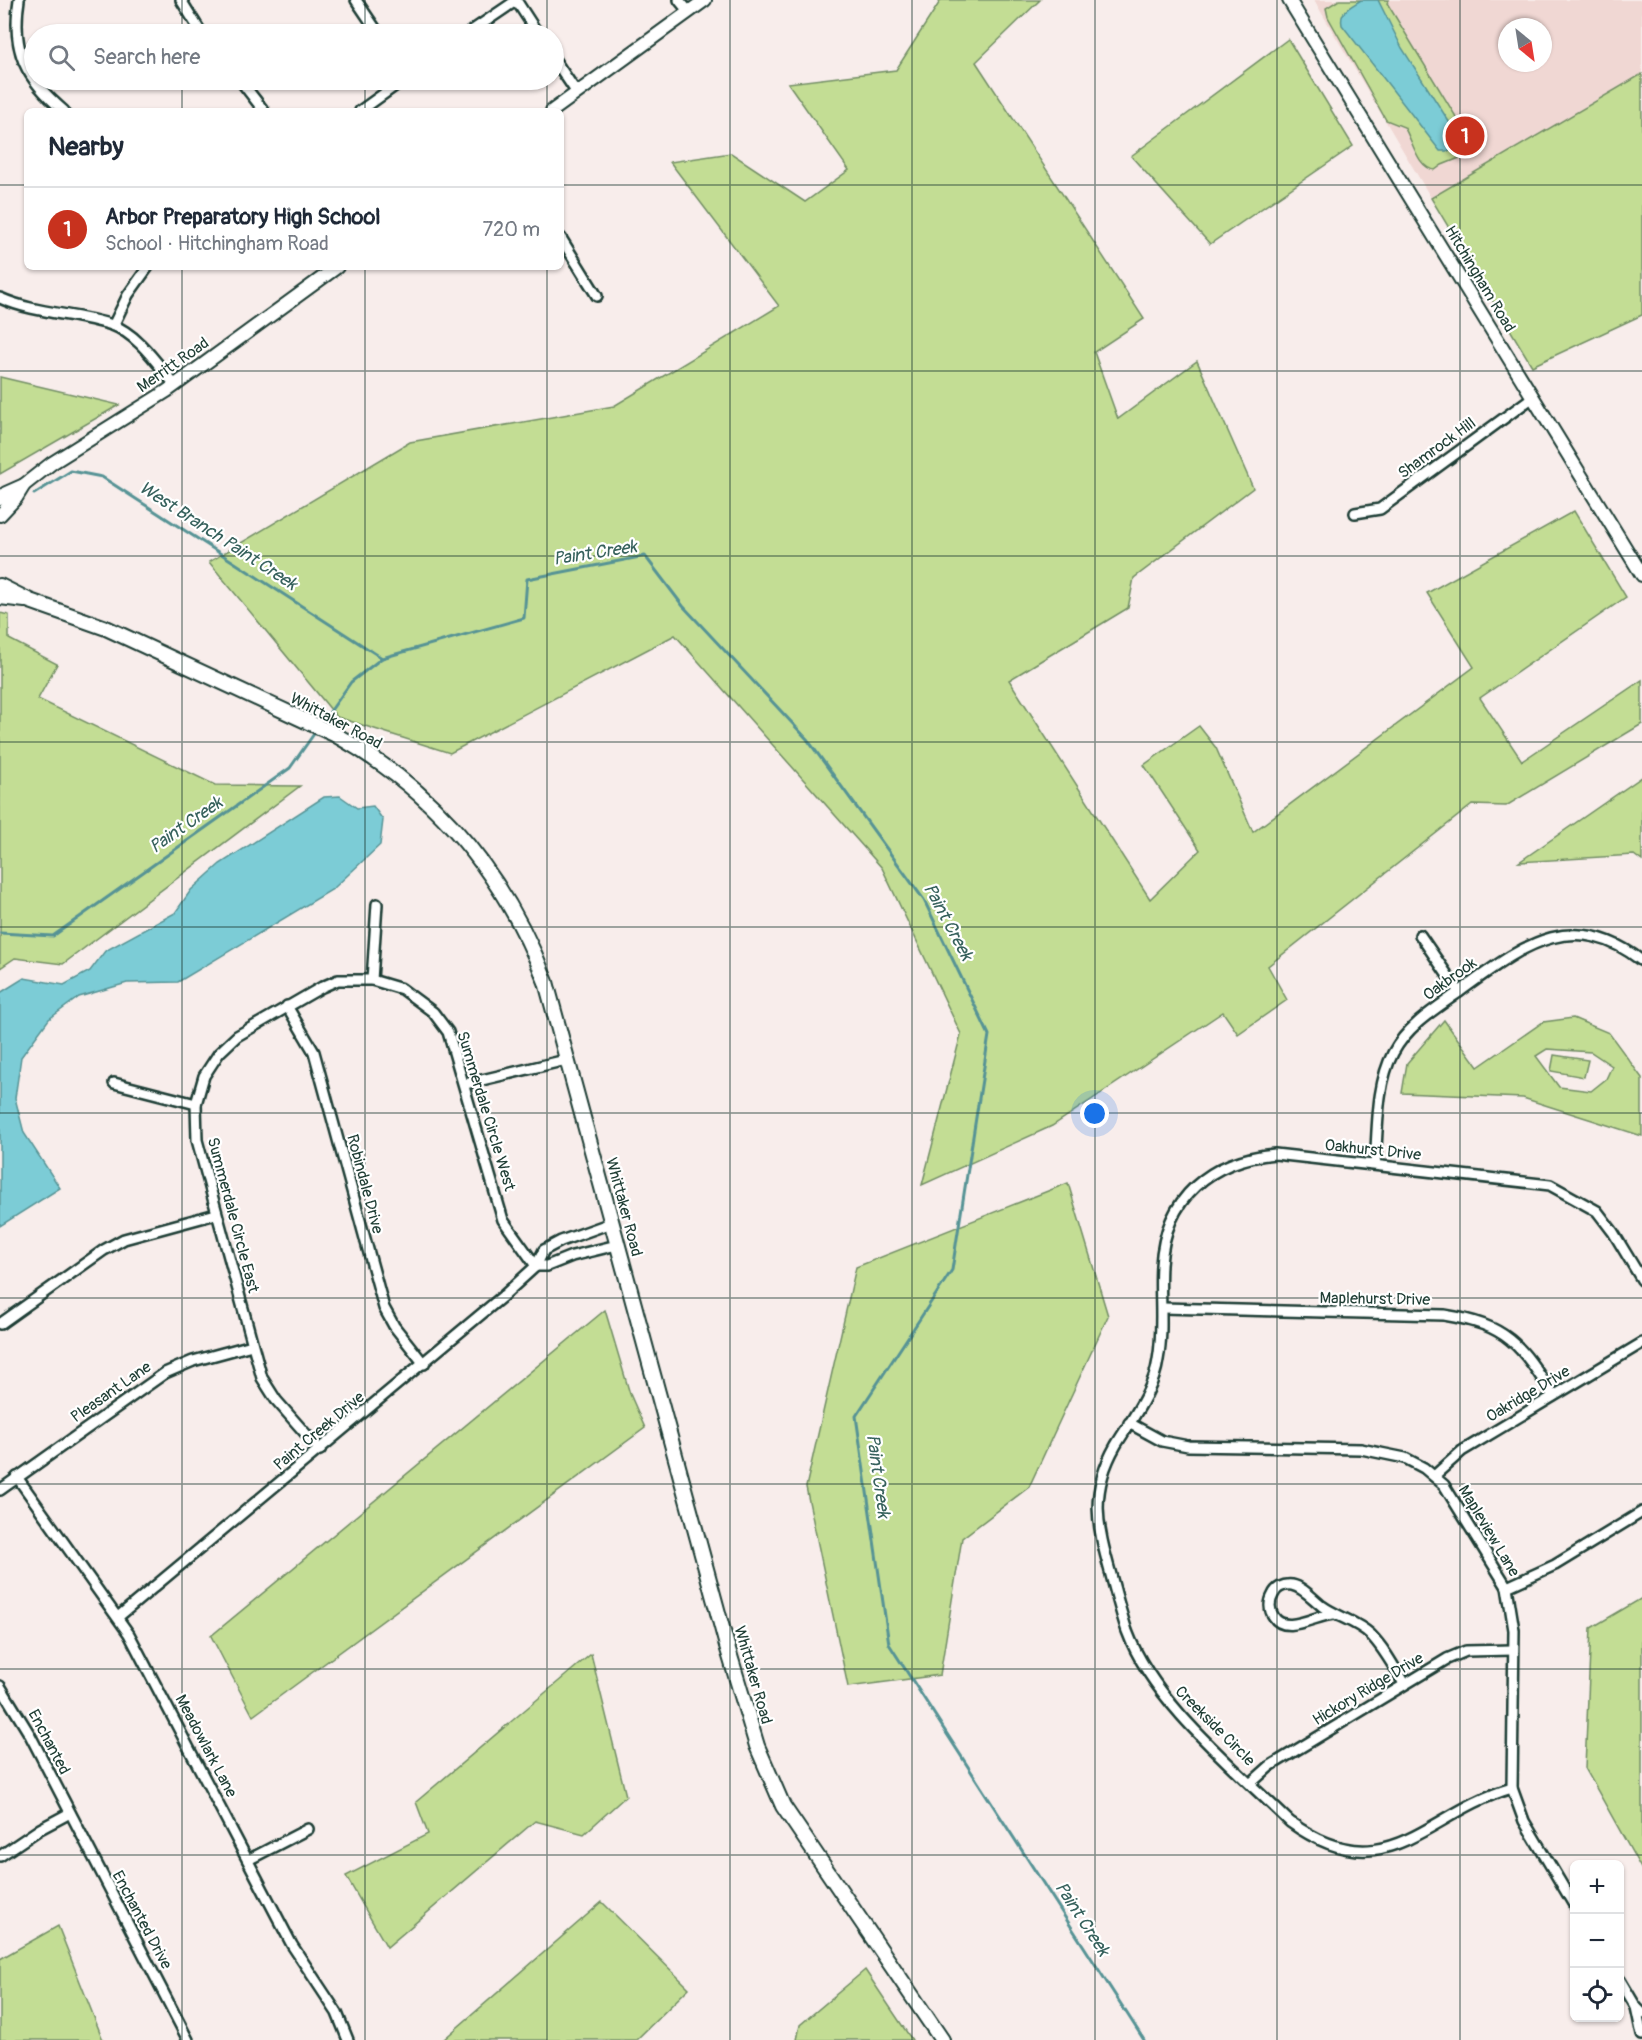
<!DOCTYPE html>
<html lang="en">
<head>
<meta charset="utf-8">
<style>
  :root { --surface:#fff; --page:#f6f6f7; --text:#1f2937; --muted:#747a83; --line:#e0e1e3; --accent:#c8321e }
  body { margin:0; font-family:Pangolin,sans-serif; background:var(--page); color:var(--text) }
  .controls { position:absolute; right:18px; bottom:18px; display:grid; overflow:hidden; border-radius:9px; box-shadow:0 2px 4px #0004 }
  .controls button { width:54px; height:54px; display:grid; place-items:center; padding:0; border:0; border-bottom:2px solid var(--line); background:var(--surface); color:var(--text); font:30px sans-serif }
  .compass { position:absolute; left:1498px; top:18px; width:54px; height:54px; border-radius:50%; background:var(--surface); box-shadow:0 2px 4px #0004; rotate:150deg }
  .you { position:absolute; left:1095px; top:1114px; width:21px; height:21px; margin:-15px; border:4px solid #fff; border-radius:50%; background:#1a73e8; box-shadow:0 0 0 9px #1a73e833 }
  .badge { display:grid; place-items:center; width:39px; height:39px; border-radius:50%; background:var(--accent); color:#fff; font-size:20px; font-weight:700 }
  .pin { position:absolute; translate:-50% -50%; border:3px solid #fff; box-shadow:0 2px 6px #0006 }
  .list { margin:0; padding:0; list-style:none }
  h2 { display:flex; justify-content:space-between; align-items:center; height:78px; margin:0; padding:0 24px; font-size:26px }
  h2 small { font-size:20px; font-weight:400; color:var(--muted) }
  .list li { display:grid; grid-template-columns:39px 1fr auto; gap:18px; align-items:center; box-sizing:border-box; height:84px; padding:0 24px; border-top:2px solid var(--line) }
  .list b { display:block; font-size:22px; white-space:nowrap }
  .list p { margin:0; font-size:20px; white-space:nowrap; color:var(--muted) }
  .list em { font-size:20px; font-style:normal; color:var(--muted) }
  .icon { flex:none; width:33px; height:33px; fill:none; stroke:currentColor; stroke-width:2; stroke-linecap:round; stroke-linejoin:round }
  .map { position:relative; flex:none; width:1642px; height:2040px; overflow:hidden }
  .search { position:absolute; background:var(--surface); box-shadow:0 2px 4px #0004; left:24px; top:24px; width:540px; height:66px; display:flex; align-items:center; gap:15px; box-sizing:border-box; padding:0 21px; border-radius:33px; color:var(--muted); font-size:22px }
  .panel { position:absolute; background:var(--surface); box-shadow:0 2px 4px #0004; left:24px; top:108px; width:540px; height:162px; border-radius:9px }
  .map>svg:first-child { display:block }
</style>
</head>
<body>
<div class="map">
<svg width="1642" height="2040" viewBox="0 0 1642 2040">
  <rect width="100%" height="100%" fill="#f8edeb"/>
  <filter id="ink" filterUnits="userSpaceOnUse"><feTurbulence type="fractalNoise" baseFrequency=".0167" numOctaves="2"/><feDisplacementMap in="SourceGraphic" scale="12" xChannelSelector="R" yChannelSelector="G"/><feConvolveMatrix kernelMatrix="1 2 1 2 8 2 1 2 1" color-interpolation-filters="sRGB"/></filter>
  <g filter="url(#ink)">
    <path fill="#f0d7d3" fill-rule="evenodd" d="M1314 0H1642V74L1431 198ZM1507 27H1543V63H1507Z"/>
    <g fill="#c3dd94" stroke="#718d64" stroke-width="1.5" fill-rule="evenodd">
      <path d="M941 0H1040L976 62 1144 319 1094 352 1118 419 1197 361 1253 488 1134 578 1128 608 1009 680 1150 899 1200 850 1144 765 1199 726 1216 748 1253 832 1474 667 1427 593 1574 511 1626 597 1480 698 1522 761 1642 680V724L1506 806 1472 805 1268 966 1287 1000 1238 1034 1223 1012 1052 1126 922 1185 961 1034 882 868 675 635 450 753 337 717 209 562 410 442 614 406 779 306 670 162 731 153 805 202 849 170 788 83 896 70Z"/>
      <path d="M1339 0H1389L1387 3 1470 140 1477 139 1482 149 1442 165 1435 170C1417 168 1413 141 1404 127L1386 120 1328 17 1326 8Z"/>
      <path d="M1288 39 1353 146 1210 244 1131 156Z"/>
      <path d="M1642 74V315L1532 366 1431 198Z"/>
      <path d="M0 377 119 405 0 474Z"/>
      <path d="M0 613 9 615V639L57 664 38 699 215 785 300 786 63 964 15 958 0 968Z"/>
      <path d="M1642 777V861L1634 855 1519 862Z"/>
      <path d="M1573 1018 1609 1033 1642 1078V1136L1523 1098 1402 1093 1407 1063 1444 1020 1478 1067 1543 1022ZM1547 1049 1591 1052 1612 1066 1606 1079 1591 1091 1559 1087 1536 1056Z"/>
      <path d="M1554 1055 1588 1060 1584 1077 1551 1071Z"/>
      <path d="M1068 1183 1108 1316 1029 1487 962 1538 940 1675 848 1687 806 1487 856 1267Z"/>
      <path d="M605 1310 630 1394 645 1428 253 1716 211 1636Z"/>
      <path d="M1642 1598V1870L1585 1768 1591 1628Z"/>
      <path d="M591 1654 626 1796 584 1834 535 1821 387 1947 346 1876 428 1834 416 1802Z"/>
      <path d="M602 1902 689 1988 636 2040H443Z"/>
      <path d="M58 1926 103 2040H0V1959Z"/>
      <path d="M865 1970 912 2040H797L800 2025Z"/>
    </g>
    <g fill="#7bccd6" stroke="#569395" stroke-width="1.5">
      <path d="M1361 0H1378L1402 48 1453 128 1460 140 1459 145 1448 151H1440L1342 25C1339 11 1350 7 1361 0Z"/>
      <path d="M340 796 357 808 373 806 383 820 380 845 333 889 178 982 127 983 79 997 49 1019 21 1057 15 1098 24 1133 60 1188 0 1226V993L24 978 64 985 90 971 105 951 175 913 191 890 220 864 324 797Z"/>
    </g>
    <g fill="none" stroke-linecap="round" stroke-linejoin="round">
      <g stroke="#569395" stroke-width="3">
        <path d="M34 494 71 471 102 477 382 658"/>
        <path d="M322 723 351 682 382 658 524 618 527 579 645 556 683 606 807 739 924 900 989 1035 952 1270 856 1416 889 1644 1144 2040"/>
        <path d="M0 933 53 936 290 768 316 731"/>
      </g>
      <g stroke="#1f3d34" stroke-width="14">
        <g id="minor">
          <path d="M19 0C11 51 26 79 64 111"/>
          <path d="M181 0 202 34"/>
          <path d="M356 0 379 34"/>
          <path d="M516 0 538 34"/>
          <path d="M679 0 689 12"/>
          <path d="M467 34 517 0"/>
          <path d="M554 59 577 93"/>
          <path d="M240 80 264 111"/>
          <path d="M360 111 403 80"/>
          <path d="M561 238 597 296"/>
          <path d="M0 298C36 314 75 313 112 325 138 334 158 365 175 385"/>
          <path d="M113 326 128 295 148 267"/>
          <path d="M1355 513 1380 509 1533 397"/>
          <path d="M1420 935 1459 992"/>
          <path d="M372 980 377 904"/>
          <path d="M287 1006 314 1052 384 1308 394 1326 424 1364"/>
          <path d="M114 1083 196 1104"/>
          <path d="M465 1084 566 1060"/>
          <path d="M1375 1164C1378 1129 1376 1085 1393 1053 1408 1025 1435 1009 1459 992 1519 949 1570 905 1642 961"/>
          <path d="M536 1266H547L572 1256 617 1245"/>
          <path d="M1162 1308 1444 1315C1507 1325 1521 1344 1553 1396"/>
          <path d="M0 1324 104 1250 124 1239 216 1214"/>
          <path d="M1129 1423 1162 1441 1188 1446 1361 1449 1405 1458 1424 1468 1444 1485 1507 1587 1514 1630 1512 1788 1524 1821 1574 1905"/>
          <path d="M320 1450 276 1400 262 1378 197 1140 196 1104 204 1076 219 1053 237 1036 322 987 338 980H372L402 989 433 1012 448 1032 503 1220 536 1266"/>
          <path d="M1434 1476 1462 1451 1642 1343"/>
          <path d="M17 1477 129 1634 292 1945 337 2013 348 2040"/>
          <path d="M0 1490 165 1373 193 1361 252 1345"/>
          <path d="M1507 1587 1555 1565 1642 1512"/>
          <path d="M1334 1614C1316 1615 1285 1635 1274 1617 1269 1610 1269 1602 1273 1595 1276 1588 1283 1584 1292 1585 1303 1587 1313 1599 1322 1606 1337 1617 1356 1621 1370 1634 1384 1648 1394 1667 1404 1684"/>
          <path d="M118 1617 503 1296 536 1266 544 1250 561 1241 611 1223"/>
          <path d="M0 1686 30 1735 188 2040"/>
          <path d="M1251 1783 1270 1766 1447 1659 1466 1651 1513 1650"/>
          <path d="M1512 1788C1425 1813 1387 1892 1290 1822 1235 1768 1154 1704 1127 1631 1121 1613 1116 1594 1111 1575 1097 1525 1089 1492 1116 1445 1132 1419 1154 1390 1158 1360 1164 1328 1159 1297 1161 1265 1165 1197 1211 1160 1275 1154L1550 1185 1597 1211 1613 1232 1642 1280"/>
          <path d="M0 1856 40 1829 70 1813"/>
          <path d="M248 1860 308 1829"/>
          <path d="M1620 1980 1636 2007"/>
          <path d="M1642 2013 1636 2007 1642 2035"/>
        </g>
      </g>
      <g stroke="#1f3d34" stroke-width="16">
        <g id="tertiary">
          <path d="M1289 0 1642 575"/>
          <path d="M552 111 705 0"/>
          <path d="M0 499 6 493 24 485 52 463 167 391 337 267"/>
          <path d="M0 515 16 498 24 485"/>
        </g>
      </g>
      <g stroke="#1f3d34" stroke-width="18">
        <g id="secondary">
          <path d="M0 586 30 601 106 628 334 734C435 790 505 875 546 982L727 1646 757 1746 783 1806 942 2040"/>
          <path d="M0 597 25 600"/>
        </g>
      </g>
      <use href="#minor" stroke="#fff" stroke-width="9"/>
      <use href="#tertiary" stroke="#fff" stroke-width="12"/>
      <use href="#secondary" stroke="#fff" stroke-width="14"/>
    </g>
  </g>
  <path fill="none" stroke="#1f3d34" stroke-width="1.5" stroke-opacity="0.55" d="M182 0V34M365 0V34M547 0V34M730 0V2040M912 0V2040M1095 0V2040M1277 0V2040M1460 0V2040M182 80V111M365 80V111M547 80V111M0 185H27M561 185H1642M182 267V2040M365 267V2040M547 267V2040M0 371H1642M0 556H1642M0 742H1642M0 927H1642M0 1113H1642M0 1298H1642M0 1484H1642M0 1669H1642M0 1855H1642"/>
  <g text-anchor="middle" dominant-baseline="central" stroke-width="4.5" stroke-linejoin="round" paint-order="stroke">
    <g font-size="16" fill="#1f3d34" stroke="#fff">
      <text transform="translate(1480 279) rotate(59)">Hitchingham Road</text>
      <text transform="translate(173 365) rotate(-35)">Merritt Road</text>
      <text transform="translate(1437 448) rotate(-36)">Shamrock Hill</text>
      <text transform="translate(336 721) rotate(28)">Whittaker Road</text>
      <text transform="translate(1450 979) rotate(-36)">Oakbrook</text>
      <text transform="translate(486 1111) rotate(73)">Summerdale Circle West</text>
      <text transform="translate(1373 1150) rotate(6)">Oakhurst Drive</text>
      <text transform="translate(365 1184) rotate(75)">Robindale Drive</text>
      <text transform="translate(624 1207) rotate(75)">Whittaker Road</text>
      <text transform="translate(233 1215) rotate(75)">Summerdale Circle East</text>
      <text transform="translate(1375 1299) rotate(1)">Maplehurst Drive</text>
      <text transform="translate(111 1392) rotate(-35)">Pleasant Lane</text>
      <text transform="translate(1528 1394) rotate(-31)">Oakridge Drive</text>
      <text transform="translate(319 1431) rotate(-40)">Paint Creek Drive</text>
      <text transform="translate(1489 1531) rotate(59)">Mapleview Lane</text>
      <text transform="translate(753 1675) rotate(74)">Whittaker Road</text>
      <text transform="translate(1368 1689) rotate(-31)">Hickory Ridge Drive</text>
      <text transform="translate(1215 1726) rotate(45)">Creekside Circle</text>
      <text transform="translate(49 1742) rotate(62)">Enchanted</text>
      <text transform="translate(206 1746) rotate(62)">Meadowlark Lane</text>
      <text transform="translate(142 1920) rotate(62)">Enchanted Drive</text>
    </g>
    <g font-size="18" font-style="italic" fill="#36615c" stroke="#fff">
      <text transform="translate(218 536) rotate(33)">West Branch Paint Creek</text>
      <text transform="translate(595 553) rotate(-9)">Paint Creek</text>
      <text transform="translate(186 825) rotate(-35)">Paint Creek</text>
      <text transform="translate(948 922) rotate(62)">Paint Creek</text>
      <text transform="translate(878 1476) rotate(82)">Paint Creek</text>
      <text transform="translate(1082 1919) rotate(57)">Paint Creek</text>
    </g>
  </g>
</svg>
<div class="controls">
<button>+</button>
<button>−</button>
<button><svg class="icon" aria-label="locate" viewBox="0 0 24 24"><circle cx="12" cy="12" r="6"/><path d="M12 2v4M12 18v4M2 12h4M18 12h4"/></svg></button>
</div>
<svg class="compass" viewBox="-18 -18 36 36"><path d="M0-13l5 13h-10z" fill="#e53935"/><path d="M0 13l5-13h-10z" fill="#747a83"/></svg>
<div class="you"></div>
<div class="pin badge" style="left:1465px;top:136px">1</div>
<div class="search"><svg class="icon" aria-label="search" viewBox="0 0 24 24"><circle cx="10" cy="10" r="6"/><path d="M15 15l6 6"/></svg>Search here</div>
<section class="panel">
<h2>Nearby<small></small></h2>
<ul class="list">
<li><span class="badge">1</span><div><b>Arbor Preparatory High School</b><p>School · Hitchingham Road</p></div><em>720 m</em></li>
</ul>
</section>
</div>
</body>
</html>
